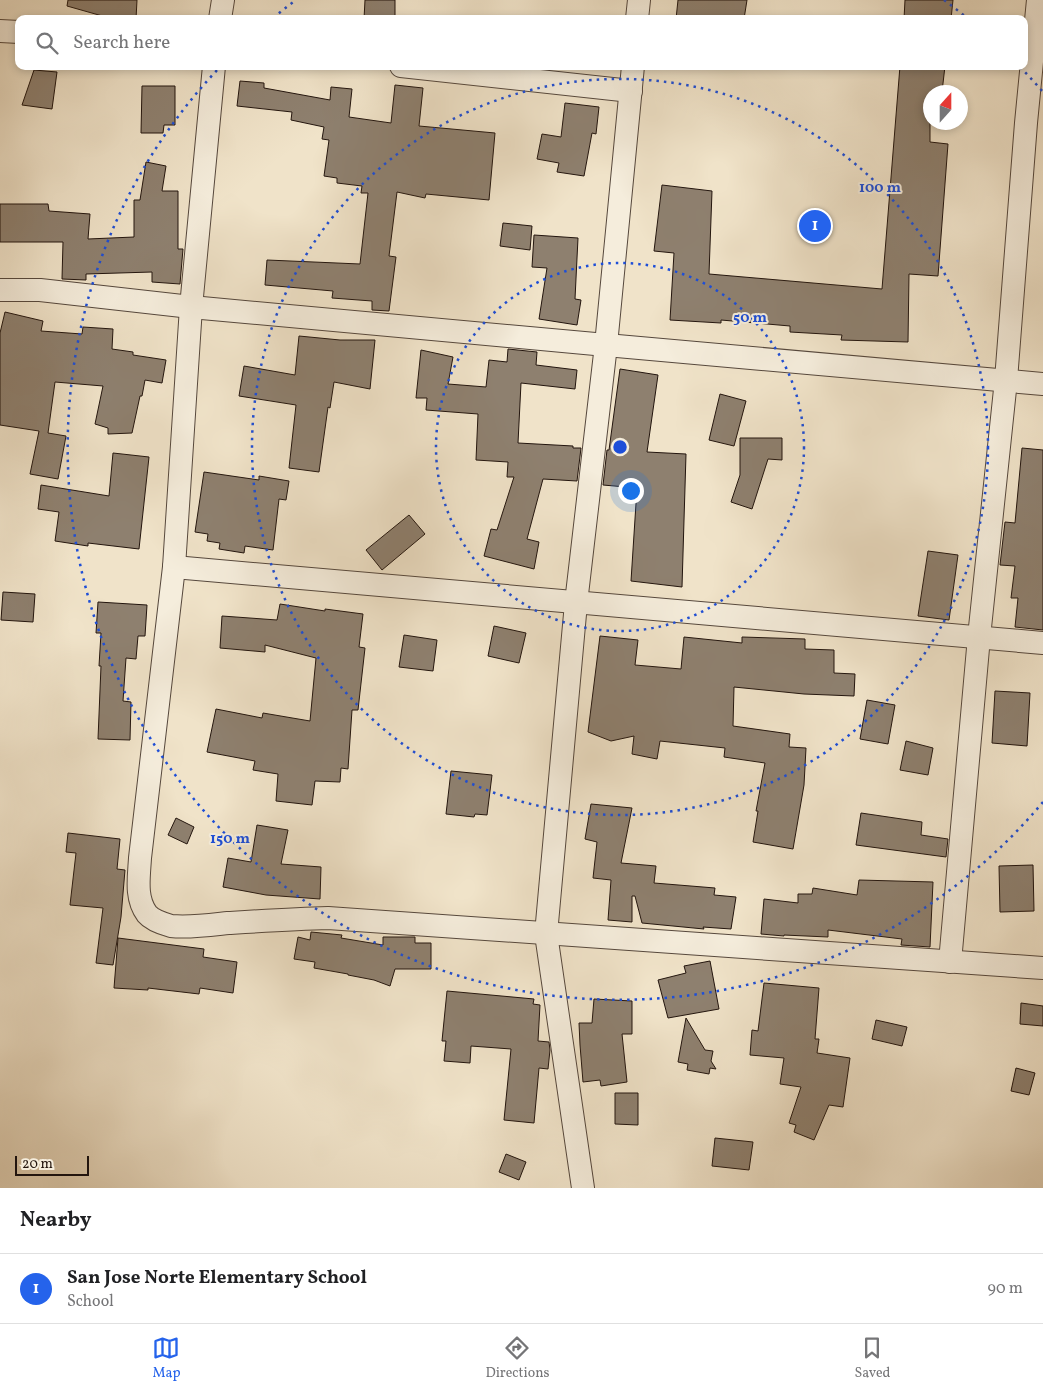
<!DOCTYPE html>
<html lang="en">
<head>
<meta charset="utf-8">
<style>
  :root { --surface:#fff; --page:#f6f6f6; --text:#202124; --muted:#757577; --line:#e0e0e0; --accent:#2563eb }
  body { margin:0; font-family:Vollkorn,serif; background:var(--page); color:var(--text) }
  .compass { position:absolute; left:923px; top:85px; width:45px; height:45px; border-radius:50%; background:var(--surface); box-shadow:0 2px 8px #0003; rotate:21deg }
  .scale { position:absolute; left:15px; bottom:12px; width:74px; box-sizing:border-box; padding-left:5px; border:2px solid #23150e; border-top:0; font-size:14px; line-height:18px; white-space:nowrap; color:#23150e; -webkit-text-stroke:4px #f5eddc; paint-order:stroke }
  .you { position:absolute; left:630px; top:490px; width:18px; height:18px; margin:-12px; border:4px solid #fff; border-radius:50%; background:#1a73e8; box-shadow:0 0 0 8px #1a73e833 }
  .badge { display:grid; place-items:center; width:32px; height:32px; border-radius:50%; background:var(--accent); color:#fff; font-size:16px; font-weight:700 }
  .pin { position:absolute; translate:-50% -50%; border:2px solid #fff; box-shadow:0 1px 5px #0006 }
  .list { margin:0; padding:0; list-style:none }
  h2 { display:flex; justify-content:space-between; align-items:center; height:65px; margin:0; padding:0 20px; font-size:21px }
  h2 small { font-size:16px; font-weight:400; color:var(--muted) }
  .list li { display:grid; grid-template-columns:32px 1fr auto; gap:15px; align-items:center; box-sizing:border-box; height:70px; padding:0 20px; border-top:1px solid var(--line) }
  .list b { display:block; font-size:19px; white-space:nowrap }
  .list p { margin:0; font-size:16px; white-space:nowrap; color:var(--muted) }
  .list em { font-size:16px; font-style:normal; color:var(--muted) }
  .icon { flex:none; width:28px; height:28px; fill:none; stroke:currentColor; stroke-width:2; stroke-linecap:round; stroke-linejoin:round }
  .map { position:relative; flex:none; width:1043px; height:1188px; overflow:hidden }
  .search { position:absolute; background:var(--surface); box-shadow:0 2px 8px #0003; left:15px; right:15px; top:15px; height:55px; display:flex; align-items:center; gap:12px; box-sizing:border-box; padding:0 18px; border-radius:10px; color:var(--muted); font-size:19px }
  .sheet { height:135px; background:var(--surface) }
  nav { display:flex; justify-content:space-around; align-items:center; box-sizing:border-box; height:70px; border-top:1px solid var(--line); background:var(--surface); font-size:14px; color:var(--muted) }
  nav a { display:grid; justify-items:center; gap:2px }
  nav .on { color:var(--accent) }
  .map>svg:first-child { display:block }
</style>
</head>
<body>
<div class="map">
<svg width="1043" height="1188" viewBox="0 0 1043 1188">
  <rect width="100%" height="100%" fill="#f0e3c9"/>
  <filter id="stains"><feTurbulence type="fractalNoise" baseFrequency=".004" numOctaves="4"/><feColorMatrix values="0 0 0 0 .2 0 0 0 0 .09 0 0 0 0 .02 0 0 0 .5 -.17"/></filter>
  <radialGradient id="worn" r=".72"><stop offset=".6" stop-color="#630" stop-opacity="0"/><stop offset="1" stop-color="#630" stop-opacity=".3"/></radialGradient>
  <g fill="#8e806f" stroke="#23150e">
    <path d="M68 0H137L136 19H113L67 6Z"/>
    <path d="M365 0H395V19H364Z"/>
    <path d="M678 0H747L744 19H676Z"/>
    <path d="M905 0H953L951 19H904Z"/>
    <path d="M900 66H945L942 92H930V142L948 144 938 276 909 274 908 342 841 340 842 335 790 332V326L721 320V323L670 320 674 253 654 251 662 185 712 191 709 274 882 289Z"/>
    <path d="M34 70 57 72 52 109 22 105Z"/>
    <path d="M240 81 264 83V88L330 100 331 87 352 89 349 117 391 123 395 85 423 88 419 126 495 133 489 200 426 194 425 198 397 192 389 256 396 257 389 311 372 310V301L332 298 333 291 265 285 267 260 360 264 368 193H361L362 186 337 183V178L324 176 329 140 322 139 324 127 291 120 292 112 237 106Z"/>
    <path d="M142 86H175V125H164L163 133H141Z"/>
    <path d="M565 103 599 107 596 134 592 133 584 176 557 172 559 163 537 159 542 134 561 137Z"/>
    <path d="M146 162 166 166 162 191H178V249H183L180 284 152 282V272L86 274V280L62 279 63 242H0V204H48L49 211 90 214 88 239 134 237V200H140Z"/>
    <path d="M503 223 532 226 530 250 500 246Z"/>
    <path d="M534 235 578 238 575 299 581 300 577 325 539 319 547 268 532 267Z"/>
    <path d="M5 312 43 321 41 331 82 334 83 327 113 329 112 349 133 352V355L166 360 162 383 145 380 142 396H140L132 433 108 434V428L95 424 103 386 55 382 48 433 66 436 58 479 30 474 39 431 0 425V333Z"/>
    <path d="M299 336 340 340H375L370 389 334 382 330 408 328 407 319 472 289 468 296 405 239 396 244 366 295 375Z"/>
    <path d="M508 349 537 352 536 365 577 370 575 389 521 383 518 443 573 446V448H581L577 481 543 479 527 539 539 542 534 569 484 556 491 529 497 530 514 477H507L508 462 476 460 478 414 426 410 427 398H416L421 350 453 357 448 384 486 387 489 360 507 362Z"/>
    <path d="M620 369 658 375 647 452 686 454 682 587 631 581 637 488 603 485 607 450H609Z"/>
    <path d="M720 394 746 401 734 446 709 440Z"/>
    <path d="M740 438H782V460L768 459 752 509 731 502 740 475Z"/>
    <path d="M1022 448 1043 450V630L1015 627 1018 598H1011L1015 566 1000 565 1005 522 1015 523Z"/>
    <path d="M113 453 149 457 139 549 88 543V546L55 541 59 512 38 509 41 485 109 496Z"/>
    <path d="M204 472 259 480V476L289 481 286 500 279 499 273 550 245 546 244 553 219 549 220 543 207 541 208 534 195 532Z"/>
    <path d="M409 515 425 534 382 570 366 550Z"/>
    <path d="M928 551 958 555 949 620 918 616Z"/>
    <path d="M3 592 35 594 33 622 1 620Z"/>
    <path d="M98 602 147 605 145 636H138L136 659 126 658 123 701 131 702 130 740 98 739 101 666H99L101 633H96Z"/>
    <path d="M280 604 325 611V609L363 614 359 647 365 648 358 710H352L348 769 341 768 340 782 315 781 312 805 276 801 278 774 253 770 255 761 207 752 216 709 262 718 263 713 310 721 316 658 265 645V652L220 648 222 616 277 620Z"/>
    <path d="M494 626 526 633 519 663 488 656Z"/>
    <path d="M404 635 437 640 433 671 399 667Z"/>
    <path d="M600 636 638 640 635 665 681 669 684 637 742 643V637L805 639V649L834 650V673L855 674 854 696 804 694 734 687 733 726 790 734 789 747 806 748 804 785 793 849 753 842 758 811H756L765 763 724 757 725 748 660 741 657 759 632 754 634 736 611 741 588 732Z"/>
    <path d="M995 691 1030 693 1027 746 992 743Z"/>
    <path d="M867 700 895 705 888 744 860 739Z"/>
    <path d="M906 741 933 748 928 775 900 770Z"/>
    <path d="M451 771 492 775 487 815 475 814 474 817 446 814Z"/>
    <path d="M591 804 632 808 621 863 656 866 654 883 715 888 714 895 736 897 731 929 703 927 704 929 642 923 635 896H632V922L608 920 611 880 593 878 597 842 585 839Z"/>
    <path d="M861 813 922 822 921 835 948 839 946 857 856 845Z"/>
    <path d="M176 818 194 827 187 844 168 835Z"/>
    <path d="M257 825 288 830 281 864 321 867 320 899 266 895 223 887 228 858 251 862Z"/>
    <path d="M68 833 120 839 117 869 125 870 121 917 113 965 96 963 103 908 70 905 76 853 66 852Z"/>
    <path d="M1033 865 1034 911 1000 912 999 866Z"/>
    <path d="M859 880 933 882 930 947 901 945 902 939 828 930V937L784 935V936L761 934 764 899 798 903V894H812L813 888 857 895Z"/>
    <path d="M311 932 342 935 341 938 383 945V937H415V943H431V969H395L390 986 374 980 348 975V974L314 968 315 962 294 959 298 937 310 940Z"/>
    <path d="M118 938 204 949 203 957 237 962 233 993 200 988 199 994 148 988V990L114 988Z"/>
    <path d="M710 961 719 1009 668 1018 658 980 686 973 684 966Z"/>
    <path d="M764 983 819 988 815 1039H819L817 1053 850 1058 843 1107 829 1105 814 1140 794 1132 796 1125 789 1123 801 1087 780 1084 784 1058 750 1055 752 1030 758 1031Z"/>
    <path d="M447 991 534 999 533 1004 540 1005 538 1041 549 1042 550 1050 548 1069 539 1068 534 1123 504 1120 511 1049 471 1046 470 1063 444 1061 446 1041H442Z"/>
    <path d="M594 999 632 1001V1034H622L627 1082 601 1086 600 1080 583 1082 580 1045 579 1023H592Z"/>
    <path d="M1021 1003 1043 1006V1026L1020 1024Z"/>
    <path d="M686 1018 705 1050 713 1051 711 1061 716 1069 710 1068 709 1074 687 1070 688 1064 678 1062Z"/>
    <path d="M876 1020 907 1027 902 1046 872 1039Z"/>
    <path d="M1016 1068 1035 1073 1029 1095 1011 1091Z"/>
    <path d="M615 1093H638V1125L615 1124Z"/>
    <path d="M715 1138 753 1142 749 1170 712 1166Z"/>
    <path d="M506 1154 526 1162 519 1180 499 1172Z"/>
  </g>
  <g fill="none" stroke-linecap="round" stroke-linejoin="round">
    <g stroke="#56483d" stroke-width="24">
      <g id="street">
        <path d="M220 19 223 0"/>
        <path d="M637 19 639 0"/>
        <path d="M0 31 19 32"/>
        <path d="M214 66 191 307 174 567 140 858C139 877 135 898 147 914 152 920 164 924 171 926 189 928 210 925 228 923 262 921 295 919 328 918L1043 968"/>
        <path d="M401 66 631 91"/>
        <path d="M0 290H40L191 307 606 345 1043 384"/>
        <path d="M174 567 1043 643"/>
        <path d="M950 962 979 637 1006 380 1026 123 1038 0"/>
        <path d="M583 1188 546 934 576 603 606 345 633 66"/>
      </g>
    </g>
    <use href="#street" stroke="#f5eddc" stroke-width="22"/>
  </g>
  <g fill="none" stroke="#1d4ed8" stroke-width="2.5" stroke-dasharray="2.5 5">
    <circle cx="620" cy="447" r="184"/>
    <circle cx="620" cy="447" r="368"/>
    <path d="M1043 802A552 552 0 1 1 220 67M273 18A552 552 0 0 1 296 0M944 0A552 552 0 0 1 967 18M1020 67A552 552 0 0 1 1043 92"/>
  </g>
  <circle cx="620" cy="447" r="8" fill="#1d4ed8" stroke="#f5eddc" stroke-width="2.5"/>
  <g font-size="15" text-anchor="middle" font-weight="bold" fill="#1d4ed8" stroke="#f5eddc" stroke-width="4" stroke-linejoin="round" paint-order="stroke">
    <text x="880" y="192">100 m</text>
    <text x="750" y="322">50 m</text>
    <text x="230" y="843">150 m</text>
  </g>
  <rect width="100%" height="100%" filter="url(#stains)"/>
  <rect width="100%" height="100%" fill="url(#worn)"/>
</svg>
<svg class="compass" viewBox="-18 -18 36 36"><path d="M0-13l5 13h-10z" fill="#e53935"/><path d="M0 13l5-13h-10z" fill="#757577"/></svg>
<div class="scale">20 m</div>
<div class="you"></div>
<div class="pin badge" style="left:815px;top:226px">1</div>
<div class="search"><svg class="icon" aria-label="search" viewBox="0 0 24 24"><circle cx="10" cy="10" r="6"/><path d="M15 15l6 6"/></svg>Search here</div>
</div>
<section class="sheet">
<h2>Nearby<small></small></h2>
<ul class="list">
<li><span class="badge">1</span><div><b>San Jose Norte Elementary School</b><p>School</p></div><em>90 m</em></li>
</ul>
</section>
<nav>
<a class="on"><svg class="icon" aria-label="map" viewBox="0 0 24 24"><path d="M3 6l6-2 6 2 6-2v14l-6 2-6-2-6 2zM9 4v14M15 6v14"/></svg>Map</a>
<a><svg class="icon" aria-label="directions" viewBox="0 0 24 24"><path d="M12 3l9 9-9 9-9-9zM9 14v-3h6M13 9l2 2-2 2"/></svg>Directions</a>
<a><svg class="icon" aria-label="saved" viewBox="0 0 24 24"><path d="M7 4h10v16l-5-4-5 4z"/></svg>Saved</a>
</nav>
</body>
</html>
